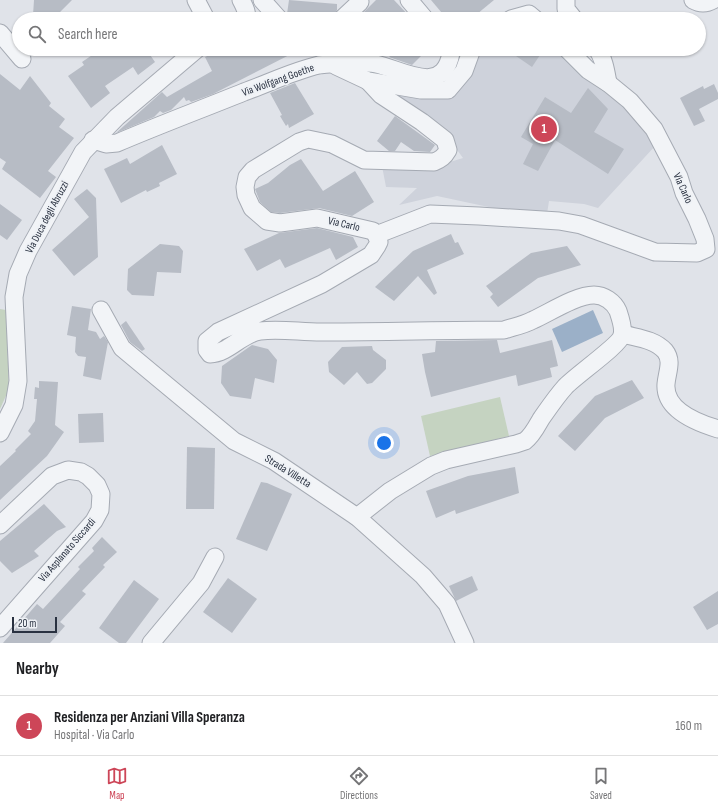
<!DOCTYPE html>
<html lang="en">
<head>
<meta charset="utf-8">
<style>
  :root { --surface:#fff; --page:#f2f2f2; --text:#202124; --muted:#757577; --line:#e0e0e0; --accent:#cd4658 }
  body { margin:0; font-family:"Sofia Sans Condensed",sans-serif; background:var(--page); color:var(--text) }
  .scale { position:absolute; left:12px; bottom:10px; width:45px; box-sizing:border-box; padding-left:4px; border:2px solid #293140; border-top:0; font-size:11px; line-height:14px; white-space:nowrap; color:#293140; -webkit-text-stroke:3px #eff2f6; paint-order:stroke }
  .you { position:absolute; left:384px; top:443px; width:14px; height:14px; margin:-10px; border:3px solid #fff; border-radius:50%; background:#1a73e8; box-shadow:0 0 0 6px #1a73e833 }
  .badge { display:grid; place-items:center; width:26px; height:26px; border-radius:50%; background:var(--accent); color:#fff; font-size:13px; font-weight:700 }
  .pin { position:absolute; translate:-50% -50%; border:2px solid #fff; box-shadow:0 1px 4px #0006 }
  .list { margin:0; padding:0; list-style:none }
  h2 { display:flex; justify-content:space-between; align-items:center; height:52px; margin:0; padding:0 16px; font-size:17px }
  h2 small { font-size:13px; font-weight:400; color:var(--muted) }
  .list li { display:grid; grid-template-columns:26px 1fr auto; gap:12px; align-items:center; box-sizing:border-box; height:60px; padding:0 16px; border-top:1px solid var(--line) }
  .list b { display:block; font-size:15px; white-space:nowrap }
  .list p { margin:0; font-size:13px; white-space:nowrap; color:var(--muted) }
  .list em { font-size:13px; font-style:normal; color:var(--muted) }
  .icon { flex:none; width:22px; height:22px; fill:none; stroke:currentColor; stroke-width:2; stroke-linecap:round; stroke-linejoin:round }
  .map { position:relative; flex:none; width:718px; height:643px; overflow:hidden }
  .search { position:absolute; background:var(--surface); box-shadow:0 1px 3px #0004; left:12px; right:12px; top:12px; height:44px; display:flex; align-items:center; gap:10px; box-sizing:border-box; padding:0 14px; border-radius:22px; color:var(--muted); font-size:15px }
  .sheet { height:112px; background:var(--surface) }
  nav { display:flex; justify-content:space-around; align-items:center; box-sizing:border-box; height:56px; border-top:1px solid var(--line); background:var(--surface); font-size:11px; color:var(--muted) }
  nav a { display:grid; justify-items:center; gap:2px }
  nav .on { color:var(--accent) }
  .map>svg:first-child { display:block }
</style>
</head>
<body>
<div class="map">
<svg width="718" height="643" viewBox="0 0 718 643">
  <rect width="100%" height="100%" fill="#e0e3e9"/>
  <path fill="#ced2db" d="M483 49H559L626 105 656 145 598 208 584 204 549 201 547 214 498 209 437 196 399 205 417 188 386 187 382 166H437L463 158 444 132 396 98 397 93 423 98 437 99 452 96 480 52Z"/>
  <g fill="#c5d3c1">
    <path d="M0 309 6 310 9 389 0 409Z"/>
    <path d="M500 397 509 436 430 456 421 416Z"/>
  </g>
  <path fill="#9bb0c8" d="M593 310 603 333 562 352 552 329Z"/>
  <g fill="#b7bcc5">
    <path d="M34 0H72L57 15 55 12 48 19H37L33 15Z"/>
    <path d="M289 0 337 4V10L333 16 332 19H302L289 17 287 14Z"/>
    <path d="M376 0H394L412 19H357Z"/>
    <path d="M431 0H494L471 19H447Z"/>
    <path d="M101 49H146L155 62 138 75 133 67 105 86 110 93 91 108 68 76 84 65 82 62Z"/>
    <path d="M222 49H301L213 94 191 102 189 100 186 101 184 97 171 110 163 113 160 111 154 117 116 133 162 92 167 97 212 71 205 57Z"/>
    <path d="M397 49H428L412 65 389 57Z"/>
    <path d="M506 49H544L532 67Z"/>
    <path d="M0 74 20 90 30 76 51 103 49 106 65 119 59 127 74 138 48 171 56 177 40 198 2 169 6 162 0 158Z"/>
    <path d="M295 83 314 114 289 128 288 124 286 126 280 116 282 115 270 93Z"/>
    <path d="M714 84 718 93V99L699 109 705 121 694 126 680 98 703 86 704 89Z"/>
    <path d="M588 88 608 109 594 132 624 149 608 174 555 140 538 171 523 164 533 144 521 137 545 97 571 113Z"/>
    <path d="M395 116 435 145 430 152 414 151 401 142 395 151H389L377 141Z"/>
    <path d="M162 145 177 174 159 183 160 186 147 192 146 190 121 203 104 169 127 158 130 164Z"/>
    <path d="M301 159 323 191 355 171 374 202 352 216 319 208 280 213 271 212 260 202 255 189 268 183 290 165Z"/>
    <path d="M87 189 96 198 98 257 74 276 52 250 89 217 74 199Z"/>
    <path d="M0 204 22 220 7 240 0 235Z"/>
    <path d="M317 228 353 237 358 247 336 260 330 248 285 268 280 259 257 271 244 249 279 233Z"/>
    <path d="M451 234 455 243 458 242 464 254 427 270 437 293 434 295 418 276 394 301 375 287 413 251Z"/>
    <path d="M160 244 179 246 183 251 181 273 157 272 154 296 132 295 127 290 128 269Z"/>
    <path d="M567 246 581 265 538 278 498 307 490 297 493 294 486 286 531 253Z"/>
    <path d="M72 306 91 309 88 330 96 332 100 339 104 336 108 342 101 380 83 376 86 357 78 356 75 352 76 337 67 335Z"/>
    <path d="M126 321 145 349 142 351 130 342 121 325Z"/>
    <path d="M497 340 500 353 552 340 558 366 550 368 552 377 518 386 516 375 431 397 425 372 422 354 435 352 436 341Z"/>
    <path d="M252 345 268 349 277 360 274 383 255 378 251 399 230 396 221 383 222 366Z"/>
    <path d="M372 346 373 350 386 360V369L372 383 367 384 357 372 344 385 329 372 328 362 342 347Z"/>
    <path d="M632 380 644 398 605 418 575 451 558 436 595 396Z"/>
    <path d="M39 381 58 382 55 425 64 432 47 456 0 500V466L16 451 15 450 31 434 28 431 35 421 37 399H34L35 387 39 388Z"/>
    <path d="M103 413 104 442 79 443 78 414Z"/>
    <path d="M187 447 215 448 214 509H186Z"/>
    <path d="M515 467 519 493 456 514 455 510 436 518 426 491 468 476Z"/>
    <path d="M261 482 267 483 292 494 267 551 236 539Z"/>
    <path d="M44 504 66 527 57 531 34 551 39 556 12 573 0 561V541Z"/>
    <path d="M102 537 117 552 103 565 105 567 82 591 86 594 60 622 65 626 50 643H3L37 604 43 609 80 569 78 567 94 551 92 548Z"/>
    <path d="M472 576 478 590 456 601 449 586Z"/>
    <path d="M228 578 257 599 232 633 203 612Z"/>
    <path d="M134 580 159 599 126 643H119L99 628Z"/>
    <path d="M718 591V624L707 630 693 607Z"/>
  </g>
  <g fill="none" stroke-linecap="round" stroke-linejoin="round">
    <g stroke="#a5aab3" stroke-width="19">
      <g id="minor">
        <path d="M196 0 206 19"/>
        <path d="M241 0C244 6 248 12 246 19"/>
        <path d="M262 0 279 19"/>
        <path d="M409 0 425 19"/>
        <path d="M566 0V9L574 19"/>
        <path d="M693 0C700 4 706 4 713 0"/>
        <path d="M342 19 360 2"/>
        <path d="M511 19 529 14 535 19"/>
        <path d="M0 33 22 59"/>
        <path d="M597 49C604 58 606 72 608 83"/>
        <path d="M336 66 368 81 421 90H448L464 71 472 49"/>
        <path d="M93 140 106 144 117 143C159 125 202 109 244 92 269 83 293 71 319 65 325 64 333 64 340 63 351 63 365 62 376 64 403 70 443 97 451 53L448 49"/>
        <path d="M376 235 430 214 479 216 559 221 581 225 655 252 697 253 706 249 705 239 697 219 684 193 679 177 654 129 630 101 608 83 588 70 567 49"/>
        <path d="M101 310 122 348 158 378 234 441 274 461 357 517 423 576 447 604 465 643"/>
        <path d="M623 334C637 338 654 339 665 351 673 361 667 372 666 384 664 410 698 423 718 429"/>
        <path d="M0 433 14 405 18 381 14 297 18 274 28 251 83 152 117 117 197 49"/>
        <path d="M357 517 390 491 431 466 446 460 516 444C519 443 522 442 525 441 532 436 537 426 541 419 548 409 556 397 565 387 575 376 620 345 622 335 624 328 620 317 618 311 614 302 604 295 594 295 576 295 549 313 533 320 524 325 513 327 504 330 445 330 386 332 327 332 304 333 282 328 260 331 241 334 229 353 210 354L207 350V341L218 332 322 284 371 255 377 246 379 242 376 235 373 231 317 218 280 223 267 221 252 208 246 195 245 187 247 177 253 170 299 142 308 139 332 144 364 160 434 162C441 159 444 157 448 150L445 140 422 122 381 95 368 81"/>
        <path d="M0 525 52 476 68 470 81 472 88 476 97 485 101 494 100 510 94 521 0 628"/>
        <path d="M151 643 201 583 215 557"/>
      </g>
    </g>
    <use href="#minor" stroke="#f2f4f7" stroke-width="17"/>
  </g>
  <g text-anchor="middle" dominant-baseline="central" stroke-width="4" stroke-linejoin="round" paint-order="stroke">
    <g font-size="11" fill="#293140" stroke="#eff2f6">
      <text transform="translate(278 80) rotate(-20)">Via Wolfgang Goethe</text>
      <text transform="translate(683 188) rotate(66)">Via Carlo</text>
      <text transform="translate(47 217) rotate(-62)">Via Duca degli Abruzzi</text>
      <text transform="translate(344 224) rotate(13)">Via Carlo</text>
      <text transform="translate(288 471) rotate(32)">Strada Villetta</text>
      <text transform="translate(67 550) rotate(-49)">Via Asplanato Siccardi</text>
    </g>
  </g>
</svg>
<div class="scale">20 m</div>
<div class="you"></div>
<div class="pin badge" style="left:544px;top:129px">1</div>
<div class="search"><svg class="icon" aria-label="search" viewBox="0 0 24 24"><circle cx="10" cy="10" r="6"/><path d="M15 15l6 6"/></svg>Search here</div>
</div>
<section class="sheet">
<h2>Nearby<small></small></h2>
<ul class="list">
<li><span class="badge">1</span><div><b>Residenza per Anziani Villa Speranza</b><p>Hospital · Via Carlo</p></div><em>160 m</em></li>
</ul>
</section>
<nav>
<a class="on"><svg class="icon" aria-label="map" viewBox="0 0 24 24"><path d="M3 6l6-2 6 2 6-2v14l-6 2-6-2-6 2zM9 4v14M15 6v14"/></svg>Map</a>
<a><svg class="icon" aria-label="directions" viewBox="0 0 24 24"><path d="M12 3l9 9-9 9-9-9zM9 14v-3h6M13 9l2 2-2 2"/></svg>Directions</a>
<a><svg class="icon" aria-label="saved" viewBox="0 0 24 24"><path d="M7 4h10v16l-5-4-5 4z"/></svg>Saved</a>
</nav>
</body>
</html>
